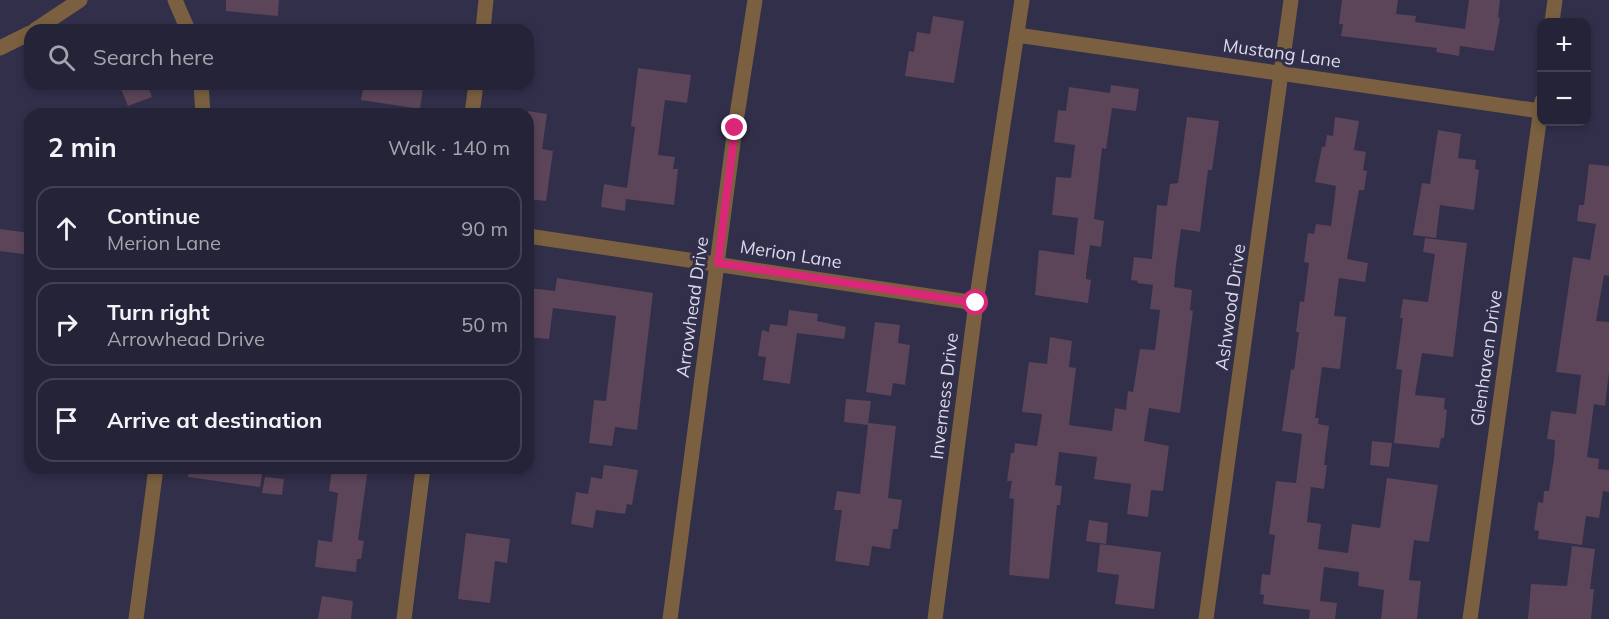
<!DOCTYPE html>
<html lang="en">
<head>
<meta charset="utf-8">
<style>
  :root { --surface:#252338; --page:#312f43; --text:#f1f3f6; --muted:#a3a4ae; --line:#424053 }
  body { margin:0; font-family:Mulish,sans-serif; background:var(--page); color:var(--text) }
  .controls { position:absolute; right:18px; top:18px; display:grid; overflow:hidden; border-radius:12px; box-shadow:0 3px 9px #0003 }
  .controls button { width:54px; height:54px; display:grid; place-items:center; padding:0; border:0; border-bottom:2px solid var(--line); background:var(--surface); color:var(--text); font:30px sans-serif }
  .stop { position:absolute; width:18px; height:18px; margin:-14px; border:4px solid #db2777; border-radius:50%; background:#fff }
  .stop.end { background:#db2777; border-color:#fff; box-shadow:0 2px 6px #0008 }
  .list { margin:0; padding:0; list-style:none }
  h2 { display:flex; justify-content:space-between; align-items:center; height:78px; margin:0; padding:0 24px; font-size:26px }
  h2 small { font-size:20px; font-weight:400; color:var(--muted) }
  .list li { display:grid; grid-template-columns:39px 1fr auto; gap:18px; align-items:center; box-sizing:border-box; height:84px; margin:0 12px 12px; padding:0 12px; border:2px solid var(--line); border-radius:18px }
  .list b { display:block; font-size:22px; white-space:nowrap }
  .list p { margin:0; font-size:20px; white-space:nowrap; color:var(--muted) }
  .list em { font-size:20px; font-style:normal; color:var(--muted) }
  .icon { flex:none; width:33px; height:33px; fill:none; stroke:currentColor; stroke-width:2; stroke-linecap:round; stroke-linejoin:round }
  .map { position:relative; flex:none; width:1609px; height:619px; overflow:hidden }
  .search { position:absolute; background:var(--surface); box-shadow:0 3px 9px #0003; left:24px; top:24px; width:510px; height:66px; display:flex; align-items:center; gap:15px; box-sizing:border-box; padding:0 21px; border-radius:18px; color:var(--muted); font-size:22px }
  .panel { position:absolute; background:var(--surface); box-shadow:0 3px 9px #0003; left:24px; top:108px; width:510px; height:366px; border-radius:18px }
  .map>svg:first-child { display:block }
</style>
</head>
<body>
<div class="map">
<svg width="1609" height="619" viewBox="0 0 1609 619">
  <rect width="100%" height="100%" fill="#312f4a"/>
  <g fill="#5c4459">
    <path d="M226 0H279L278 16 226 11Z"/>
    <path d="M1342 0H1398L1396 14 1416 16 1415 22 1465 29 1469 0H1500L1498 17 1500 18 1494 51 1460 46 1459 56 1436 52 1437 48 1341 36 1343 24H1339Z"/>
    <path d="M933 16 964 21 954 83 905 76 909 51 914 52 917 32 930 34Z"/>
    <path d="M638 68 691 75 687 103 665 100 658 155 675 157 673 169H678L674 205 626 199 625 211 601 207 604 184 627 188 635 127 631 126Z"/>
    <path d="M119 84H147L152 97 128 106Z"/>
    <path d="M364 84H414V86L423 88 420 109 361 100Z"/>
    <path d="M1111 85 1139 89 1136 111 1112 108 1106 149 1102 148 1094 219 1104 221 1101 247 1090 245 1086 275V279L1091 280 1088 303 1035 295 1039 250 1074 255 1078 218 1052 215 1056 177 1071 178 1075 145 1054 142 1058 110 1066 111 1069 87 1110 93Z"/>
    <path d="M528 111 547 114 542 149 553 151 546 201 528 199Z"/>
    <path d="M1187 117 1219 121 1212 170H1208L1200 232 1181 229 1176 265 1174 287 1192 290 1190 310 1193 311 1180 413 1149 408 1144 441 1169 446 1163 491 1151 490 1148 517 1127 514 1131 484 1094 479 1097 457 1059 452 1055 485 1062 486 1060 505H1057L1049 579 1009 575 1014 499 1009 498 1012 481H1007L1011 453H1014L1015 443 1037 446 1042 414 1022 412 1029 362 1047 364 1050 337 1072 341 1069 367 1076 368 1069 425 1112 431 1115 408 1126 410 1128 391 1133 392 1140 349 1155 350 1160 310 1150 309 1153 285 1137 283 1138 281 1131 280 1134 257 1152 259 1157 205 1167 206 1170 184 1178 183Z"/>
    <path d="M1335 117 1359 121 1354 150 1366 152 1363 170 1367 171 1364 190H1359L1347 259 1368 263 1365 282 1339 278 1334 316 1346 317 1340 369 1322 367 1315 418H1319L1318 424 1329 426 1324 465H1327L1324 489 1311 487 1307 522 1321 524 1318 549 1348 553 1352 524 1380 528 1387 478 1438 485 1429 542 1414 540 1409 580 1421 581 1417 619H1381L1384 590 1358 586 1359 572 1324 567 1320 601 1337 603 1335 619H1309L1310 610 1263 604 1264 595 1260 594 1262 574 1270 575 1275 535 1269 534 1276 481 1296 483 1302 434 1282 431 1291 369 1294 370 1299 332H1296L1300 301 1304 302 1309 263 1304 262 1308 233 1314 234 1316 224 1331 226 1336 186 1315 182 1322 147H1325L1327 135 1333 136Z"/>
    <path d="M1438 130 1461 134 1458 158 1476 160 1475 169 1479 170 1474 210 1440 205 1436 238 1413 235 1422 183 1430 184Z"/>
    <path d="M1589 164 1609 166V276L1604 275 1596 321 1609 322V372L1605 406 1594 404 1587 457 1599 459 1598 469 1609 470V492L1603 491 1599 518 1586 516 1582 545 1538 539 1539 531 1534 530 1538 502 1543 503 1544 491H1549L1554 458 1555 440 1547 439 1551 411 1576 414 1581 375 1556 372 1573 257 1590 260 1596 224 1577 221 1579 205H1584Z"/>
    <path d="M0 229 30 233V255L0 251Z"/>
    <path d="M1425 238 1467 243 1453 357 1422 353 1415 395 1445 398 1444 409 1447 410 1444 438H1441L1439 448 1394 443 1402 370 1396 369 1403 318H1400L1403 299 1428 302 1435 254 1423 252Z"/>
    <path d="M557 278 653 293 637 430 615 427 612 446 589 443 594 400 606 401 616 316 553 308 549 339 528 337V288L555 291Z"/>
    <path d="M789 310 818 314 817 321 846 327 844 339 797 333 790 384 763 380 766 357 758 356 762 330 769 332 770 324 787 326Z"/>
    <path d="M875 322 900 325 898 343 910 345 905 385 893 383 891 396 866 392Z"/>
    <path d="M846 399 871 401 868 423 896 426 888 498 902 500 898 529H893L890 549 872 546 869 566 835 561 842 510H834L837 491 860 494 868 425 844 422Z"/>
    <path d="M1372 441 1392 443 1389 467 1370 465Z"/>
    <path d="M604 465 638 470 632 505 627 504 625 514 596 510 593 528 571 524 576 492 588 494 591 477 602 479Z"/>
    <path d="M189 468H263L260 487 188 477Z"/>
    <path d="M332 468H368L358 540 364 541 361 559H357L356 572 315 567 318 540 332 542 338 493 329 491Z"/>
    <path d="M265 477 284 479 282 495 262 493Z"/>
    <path d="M1089 520 1108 523 1106 544 1086 541Z"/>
    <path d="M466 533 510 539 507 563 495 561 490 603 458 599Z"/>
    <path d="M1100 544 1161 552 1154 609 1115 604 1119 575 1097 572Z"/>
    <path d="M1572 546 1595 549 1590 589H1594L1591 619H1528L1531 584 1567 586Z"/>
    <path d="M322 596 353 601 351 619H318Z"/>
  </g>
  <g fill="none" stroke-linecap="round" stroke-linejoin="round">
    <g stroke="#7a6040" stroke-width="15">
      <path d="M175 0 188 30"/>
      <path d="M1552 22 1555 0"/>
      <path d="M35 30 80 0"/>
      <path d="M483 30 486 0"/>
      <path d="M1017 35 1540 111"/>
      <path d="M0 48 30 33"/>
      <path d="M201 84 203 114"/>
      <path d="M472 114 476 84"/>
      <path d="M528 236 976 303"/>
      <path d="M136 619 156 468"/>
      <path d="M404 619 423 468"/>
      <path d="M670 619 735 128 755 0"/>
      <path d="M935 619 976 303 1022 0"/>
      <path d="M1206 619 1291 0"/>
      <path d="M1470 619 1542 101"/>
    </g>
  </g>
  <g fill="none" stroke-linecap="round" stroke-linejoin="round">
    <path stroke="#db2777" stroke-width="8" d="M735 128 718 263 976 303"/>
  </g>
  <g text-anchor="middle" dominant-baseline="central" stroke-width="6" stroke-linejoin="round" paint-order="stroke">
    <g font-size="18" fill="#dadaeb" stroke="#312f4a">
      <text transform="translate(1282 53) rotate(8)">Mustang Lane</text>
      <text transform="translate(791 254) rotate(9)">Merion Lane</text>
      <text transform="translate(692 307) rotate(-82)">Arrowhead Drive</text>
      <text transform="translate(1230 307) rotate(-82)">Ashwood Drive</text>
      <text transform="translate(1486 358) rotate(-82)">Glenhaven Drive</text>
      <text transform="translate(944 396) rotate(-83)">Inverness Drive</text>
    </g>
  </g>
</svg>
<div class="controls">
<button>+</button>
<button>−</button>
</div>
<div class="stop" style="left:976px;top:303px"></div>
<div class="stop end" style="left:735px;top:128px"></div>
<div class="search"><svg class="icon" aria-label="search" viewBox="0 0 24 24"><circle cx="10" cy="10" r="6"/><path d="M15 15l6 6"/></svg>Search here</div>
<section class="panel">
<h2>2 min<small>Walk · 140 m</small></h2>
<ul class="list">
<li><svg class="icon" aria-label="ahead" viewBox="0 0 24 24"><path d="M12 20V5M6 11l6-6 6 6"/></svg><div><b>Continue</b><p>Merion Lane</p></div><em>90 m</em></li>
<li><svg class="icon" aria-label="right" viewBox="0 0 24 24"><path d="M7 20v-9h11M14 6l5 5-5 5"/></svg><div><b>Turn right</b><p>Arrowhead Drive</p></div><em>50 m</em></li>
<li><svg class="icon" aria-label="arrive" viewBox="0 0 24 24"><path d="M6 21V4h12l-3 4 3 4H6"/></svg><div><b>Arrive at destination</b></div></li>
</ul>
</section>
</div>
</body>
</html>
